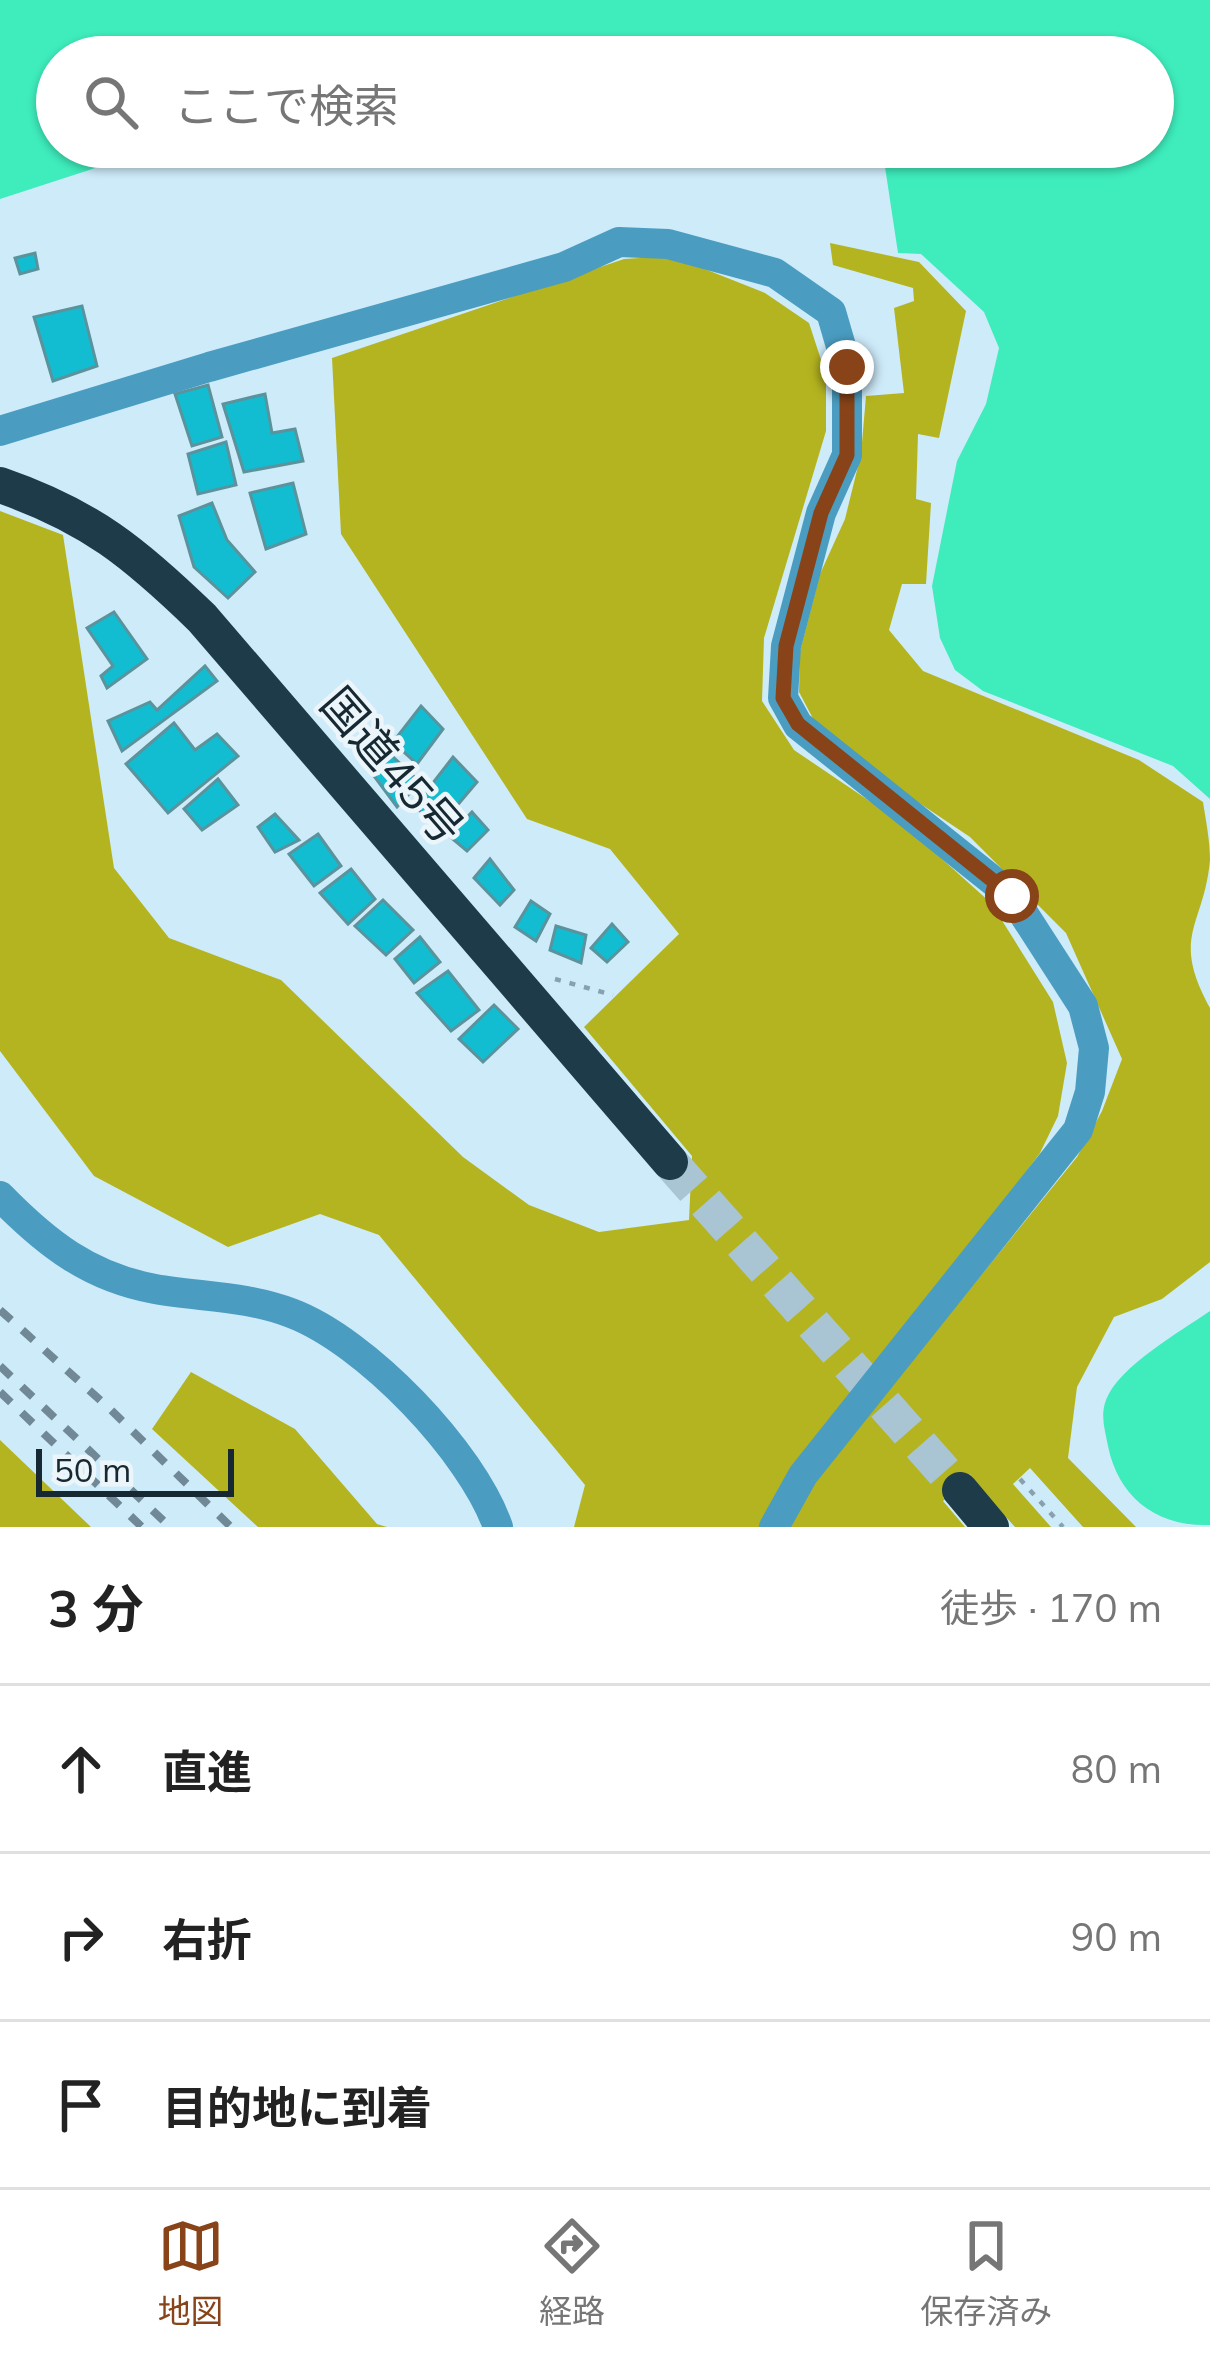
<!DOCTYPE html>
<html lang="ja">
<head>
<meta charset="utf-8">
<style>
  :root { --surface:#fff; --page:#f6f6f6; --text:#222; --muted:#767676; --line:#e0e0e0; --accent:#884418 }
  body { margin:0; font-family:Mulish,"Noto Sans JP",sans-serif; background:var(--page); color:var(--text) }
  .scale { position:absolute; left:36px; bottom:30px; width:198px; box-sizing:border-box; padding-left:12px; border:6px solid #162933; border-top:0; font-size:33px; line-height:42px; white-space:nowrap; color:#162933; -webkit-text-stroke:9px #ebf5fa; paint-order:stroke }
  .stop { position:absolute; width:36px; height:36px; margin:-27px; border:9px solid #884418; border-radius:50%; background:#fff }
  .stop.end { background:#884418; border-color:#fff; box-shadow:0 3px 12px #0008 }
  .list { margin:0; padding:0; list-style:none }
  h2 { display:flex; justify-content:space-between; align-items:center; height:156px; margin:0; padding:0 48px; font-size:51px }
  h2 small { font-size:39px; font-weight:400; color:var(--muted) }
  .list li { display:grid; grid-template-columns:78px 1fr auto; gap:36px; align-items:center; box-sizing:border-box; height:168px; padding:0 48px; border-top:3px solid var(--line) }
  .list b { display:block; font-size:45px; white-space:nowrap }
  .list em { font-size:39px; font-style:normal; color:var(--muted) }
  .icon { flex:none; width:66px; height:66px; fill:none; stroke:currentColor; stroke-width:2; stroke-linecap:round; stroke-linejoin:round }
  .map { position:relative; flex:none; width:1210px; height:1527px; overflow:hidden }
  .search { position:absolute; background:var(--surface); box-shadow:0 3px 9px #0004; left:36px; right:36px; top:36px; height:132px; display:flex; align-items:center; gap:30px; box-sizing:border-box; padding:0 42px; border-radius:66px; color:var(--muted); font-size:45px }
  .sheet { height:660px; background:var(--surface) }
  nav { display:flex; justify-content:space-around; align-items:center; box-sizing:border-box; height:168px; border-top:3px solid var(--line); background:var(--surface); font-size:33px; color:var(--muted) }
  nav a { display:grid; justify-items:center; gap:6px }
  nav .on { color:var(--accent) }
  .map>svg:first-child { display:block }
</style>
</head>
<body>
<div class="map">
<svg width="1210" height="1527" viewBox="0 0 1210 1527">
  <rect width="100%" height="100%" fill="#ceebfa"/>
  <g fill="#b4b420">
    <path d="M830 243 919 262 966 311 939 438 918 434 916 499 931 503 926 584H902L889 630 923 671 1139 760 1203 802C1206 821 1210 841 1210 860 1204 927 1170 935 1210 1008V1262L1162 1299 1114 1317 1077 1387 1068 1458 1136 1527H1083L1030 1468 1013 1484 1051 1527H1015L970 1477 943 1501 965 1527H783L816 1479 1077 1157 1102 1111 1122 1059 1066 933 970 837 864 766 818 728 799 692 800 651 820 574 845 519 861 454 866 396 904 393 894 308 914 301 913 288 833 265Z"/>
    <path d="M672 256 765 293 809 323 826 375V431L764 638 762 701 794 750 902 823 991 903 1053 1002 1067 1063 1058 1116 1040 1153 761 1527H574L585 1485 379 1235 320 1214 228 1247 94 1176 0 1051V511L63 535 114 868 169 938 281 980 463 1157 529 1205 599 1232 689 1220 692 1156 584 1027 679 934 610 849 527 819 341 534 332 358 624 259Z"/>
    <path d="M191 1372 295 1429 377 1524 387 1527H258L152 1429Z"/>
    <path d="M0 1440 91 1527H0Z"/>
  </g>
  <g fill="#3eecbc">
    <path d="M0 0H1210V799L1173 766 983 691 955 670 940 638 932 586 957 461 986 404 999 348 984 312 921 254 898 253 882 147H1153V57H57V147H160L0 199Z"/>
    <path d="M1210 1311V1525C1155 1527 1118 1496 1108 1446 1105 1430 1100 1416 1106 1400 1119 1366 1180 1332 1210 1311Z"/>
  </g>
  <g fill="#12bcd1" stroke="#5b939d" stroke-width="3">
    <path d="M35 253 38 269 20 274 15 258Z"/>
    <path d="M82 306 97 366 53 381 34 317Z"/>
    <path d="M208 385 222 437 192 446 175 394Z"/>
    <path d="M265 394 272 433 295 429 303 461 244 472 223 404Z"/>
    <path d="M226 442 236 485 198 494 188 454Z"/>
    <path d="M293 483 306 534 266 549 250 493Z"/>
    <path d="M212 503 227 540 255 572 228 598 194 567 179 516Z"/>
    <path d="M114 612 147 659 107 688 101 676 113 666 87 628Z"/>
    <path d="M205 666 217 681 122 751 108 721 150 702 157 710Z"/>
    <path d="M421 706 443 729 417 764 393 742Z"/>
    <path d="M174 723 195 750 217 734 238 756 168 813 126 764Z"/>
    <path d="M391 755 420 782 397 807 371 772Z"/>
    <path d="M453 757 477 782 438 828 415 806Z"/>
    <path d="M218 779 238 805 202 830 184 809Z"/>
    <path d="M472 812 488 830 467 851 449 836Z"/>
    <path d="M275 814 299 840 275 852 258 827Z"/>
    <path d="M318 834 341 866 314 886 289 854Z"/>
    <path d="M490 859 514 890 500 905 474 878Z"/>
    <path d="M351 869 375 899 348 924 320 893Z"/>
    <path d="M383 900 413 930 386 955 355 926Z"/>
    <path d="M531 901 550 914 536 941 515 927Z"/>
    <path d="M612 924 628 942 607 962 591 948Z"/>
    <path d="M556 926 586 935 581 963 550 950Z"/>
    <path d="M420 937 440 962 414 983 395 959Z"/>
    <path d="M448 971 479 1010 451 1031 417 993Z"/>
    <path d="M494 1005 518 1029 483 1062 459 1039Z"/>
  </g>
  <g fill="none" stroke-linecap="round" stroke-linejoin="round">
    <path stroke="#a9c4d2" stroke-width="36" stroke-dasharray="36 18" stroke-linecap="butt" d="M670 1162 960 1490"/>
    <g stroke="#88a1ae" stroke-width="4.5" stroke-dasharray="6 9" stroke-linecap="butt">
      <path d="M555 979 613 995"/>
      <path d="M1020 1479 1063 1527"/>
    </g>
    <g stroke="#4a9dc1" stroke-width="30">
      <path d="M0 431 209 367 564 267 619 242 668 244 775 273 831 312 847 367V455L821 513 786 646 783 698 798 725 1012 896 1083 1006 1094 1048 1090 1092 1078 1130 803 1475 774 1527"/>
      <path d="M0 1196C46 1243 89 1277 155 1289 200 1297 247 1296 291 1313 366 1341 472 1452 498 1527"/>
    </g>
    <g stroke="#1d3b49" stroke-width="36">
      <path d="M0 485C90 516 135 553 202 618L670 1162"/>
      <path d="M960 1490 991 1527"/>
    </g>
    <g stroke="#718996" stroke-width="8" stroke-dasharray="15 15" stroke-linecap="butt">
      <path d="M0 1310 110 1409 231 1527"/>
      <path d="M0 1366 170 1527"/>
      <path d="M0 1392 142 1527"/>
    </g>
  </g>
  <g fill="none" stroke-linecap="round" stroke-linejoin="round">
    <path stroke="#884418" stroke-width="15" d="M847 367V455L821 513 786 646 783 698 798 724 1012 896"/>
  </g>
  <g text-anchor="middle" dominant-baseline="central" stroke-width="9" stroke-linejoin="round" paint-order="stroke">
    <g font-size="45" fill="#162933" stroke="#ebf5fa">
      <text transform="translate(393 765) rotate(49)">国道45号</text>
    </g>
  </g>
</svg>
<div class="scale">50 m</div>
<div class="stop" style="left:1012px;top:896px"></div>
<div class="stop end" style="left:847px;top:367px"></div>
<div class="search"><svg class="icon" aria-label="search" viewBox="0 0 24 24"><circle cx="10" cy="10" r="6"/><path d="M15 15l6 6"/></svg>ここで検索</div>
</div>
<section class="sheet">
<h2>3 分<small>徒歩 · 170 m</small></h2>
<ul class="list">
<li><svg class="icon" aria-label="ahead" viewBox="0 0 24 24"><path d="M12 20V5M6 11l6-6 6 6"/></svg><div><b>直進</b></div><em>80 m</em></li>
<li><svg class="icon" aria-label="right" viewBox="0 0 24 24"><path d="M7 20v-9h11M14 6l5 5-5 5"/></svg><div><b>右折</b></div><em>90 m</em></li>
<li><svg class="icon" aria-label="arrive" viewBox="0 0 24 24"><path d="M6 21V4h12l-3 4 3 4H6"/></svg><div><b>目的地に到着</b></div></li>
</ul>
</section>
<nav>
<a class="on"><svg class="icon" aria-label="map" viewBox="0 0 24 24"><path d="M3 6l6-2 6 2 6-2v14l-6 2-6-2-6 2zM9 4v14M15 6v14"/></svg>地図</a>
<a><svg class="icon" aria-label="directions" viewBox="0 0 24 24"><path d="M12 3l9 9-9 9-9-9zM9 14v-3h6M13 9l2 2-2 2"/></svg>経路</a>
<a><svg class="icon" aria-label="saved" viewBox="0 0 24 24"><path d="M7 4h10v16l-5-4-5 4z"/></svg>保存済み</a>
</nav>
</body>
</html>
